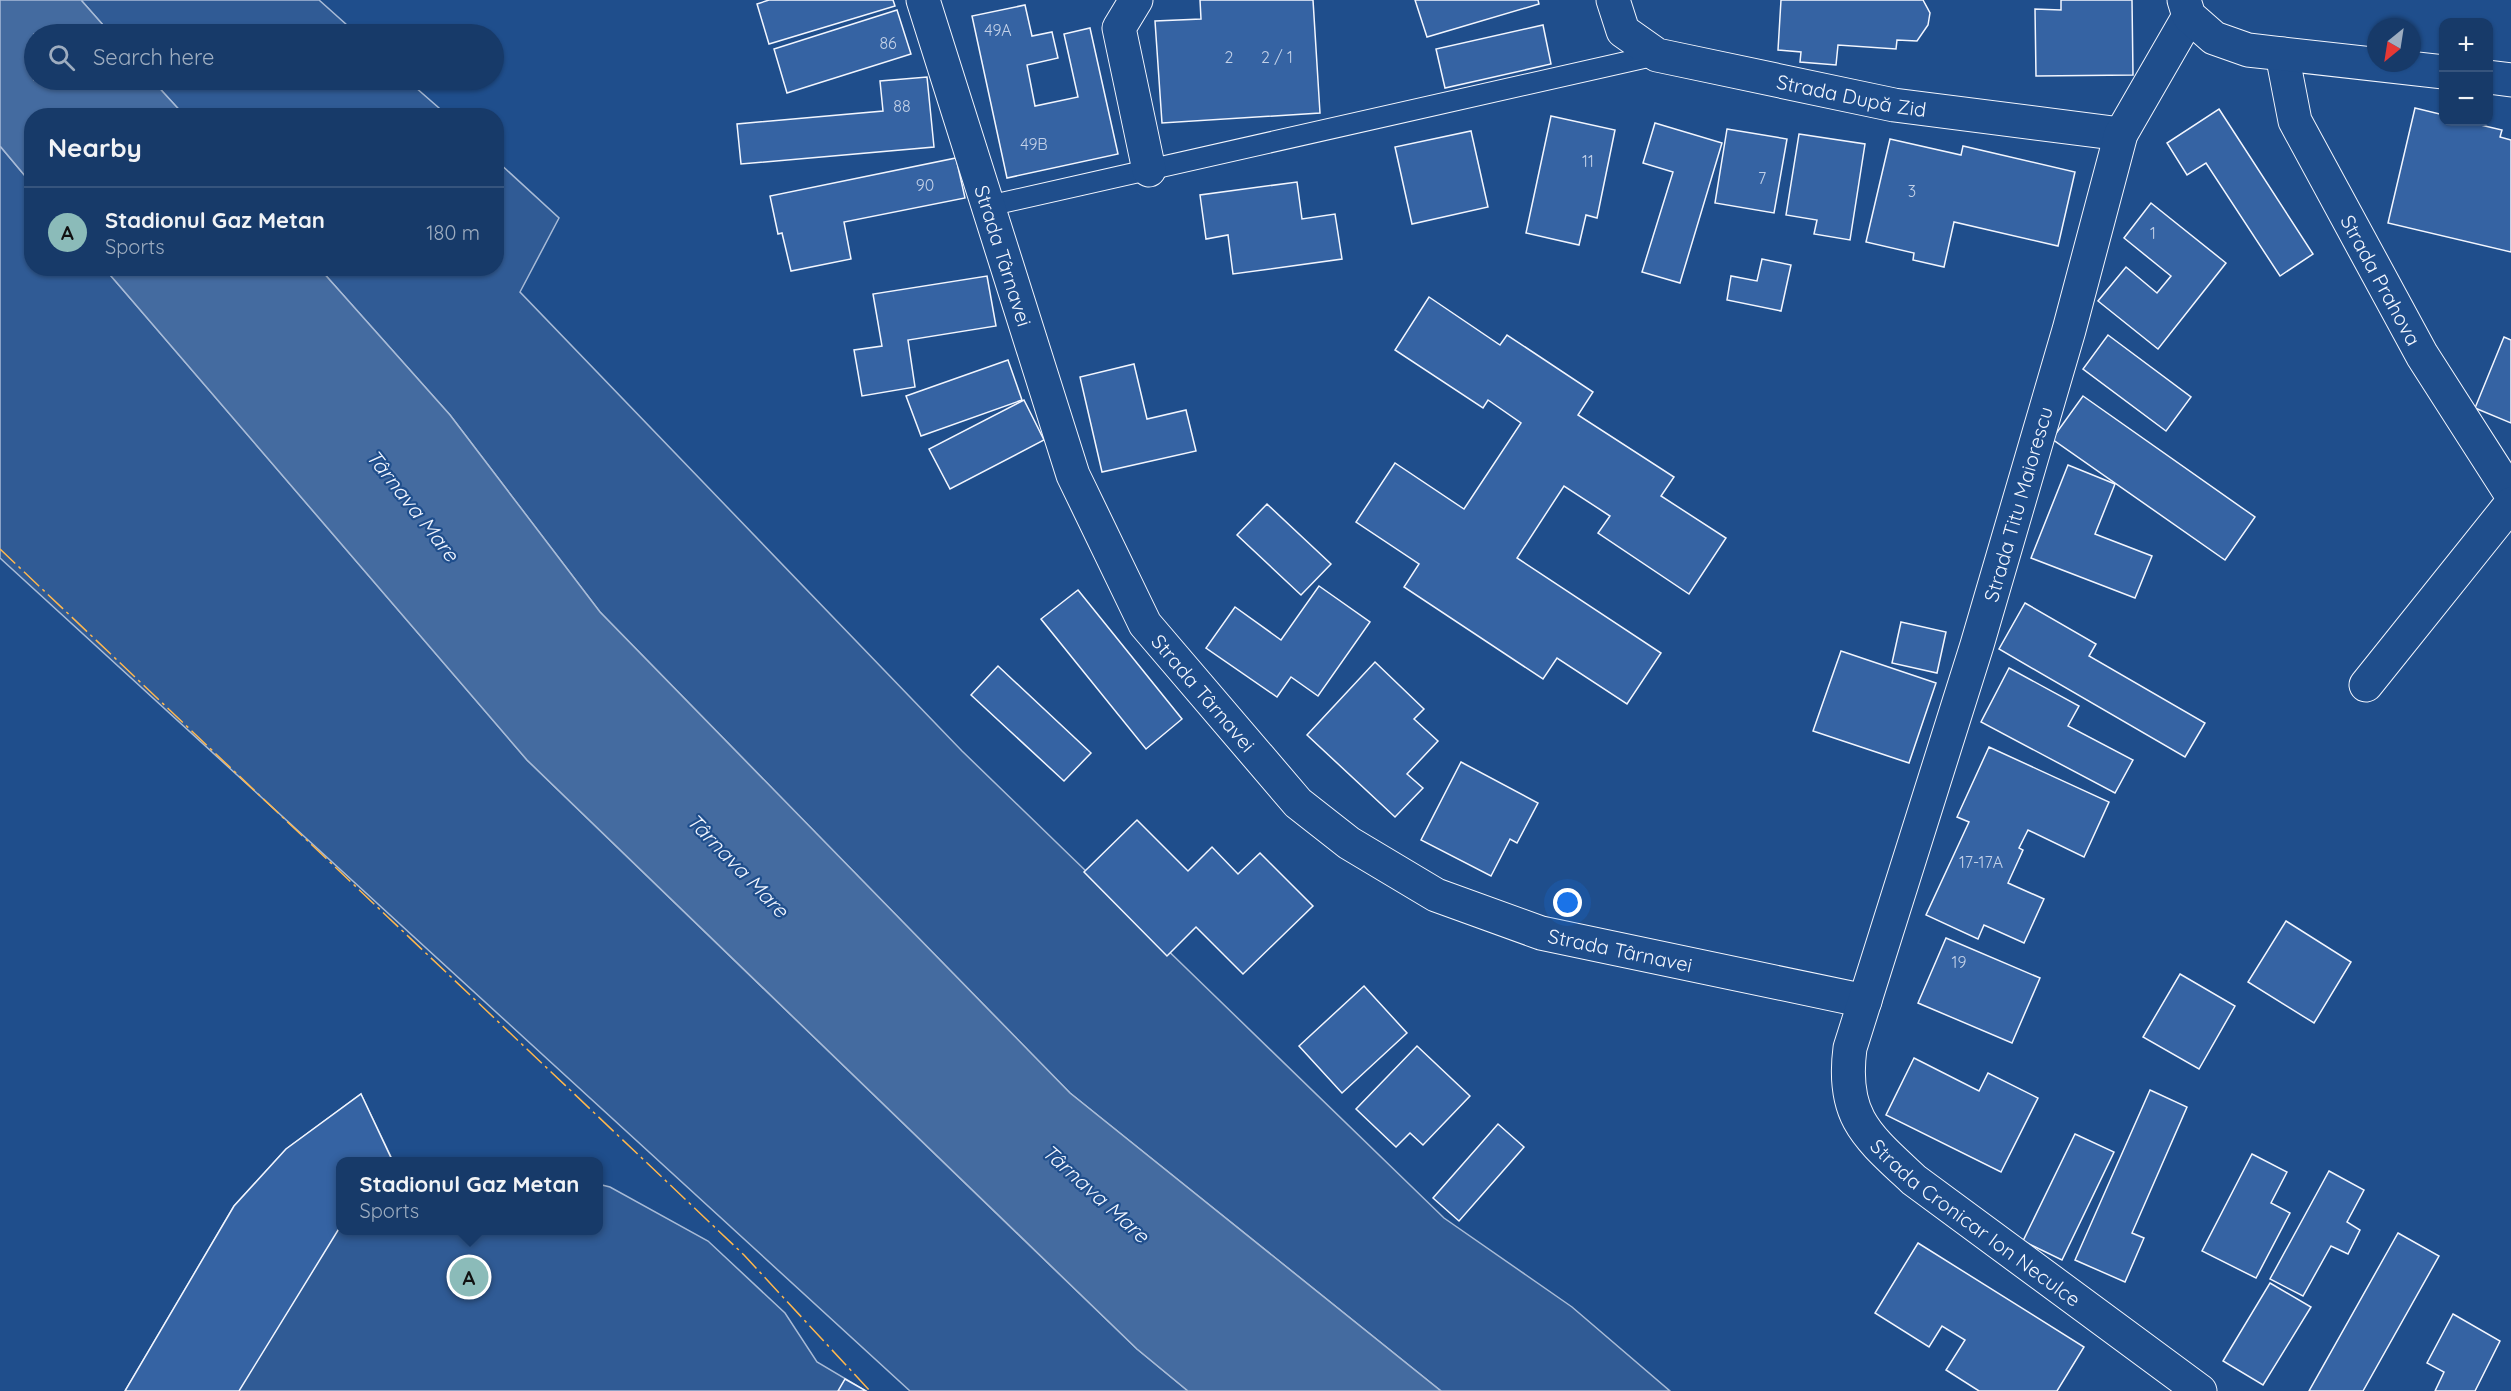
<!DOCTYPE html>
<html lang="en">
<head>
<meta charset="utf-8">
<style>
  :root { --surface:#173a69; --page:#244571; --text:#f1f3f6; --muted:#9eadc0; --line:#36547d; --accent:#8bbbb9 }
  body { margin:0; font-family:Quicksand,sans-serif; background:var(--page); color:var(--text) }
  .controls { position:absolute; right:18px; top:18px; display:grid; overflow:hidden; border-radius:12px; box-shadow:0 2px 4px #0004 }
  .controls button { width:54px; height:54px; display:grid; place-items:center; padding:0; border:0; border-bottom:2px solid var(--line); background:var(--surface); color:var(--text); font:30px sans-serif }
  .compass { position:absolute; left:2367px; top:18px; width:54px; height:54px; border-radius:50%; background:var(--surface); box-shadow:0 2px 4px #0004; rotate:210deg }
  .you { position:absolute; left:1568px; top:903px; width:21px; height:21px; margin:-15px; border:4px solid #fff; border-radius:50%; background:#1a73e8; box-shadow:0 0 0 9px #1a73e833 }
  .badge { display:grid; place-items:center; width:39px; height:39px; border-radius:50%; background:var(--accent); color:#111; font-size:20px; font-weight:700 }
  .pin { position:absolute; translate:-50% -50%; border:3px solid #fff; box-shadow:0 2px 6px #0006 }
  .popup { position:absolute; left:336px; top:1157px; width:267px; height:78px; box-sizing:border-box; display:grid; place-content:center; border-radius:12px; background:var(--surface); filter:drop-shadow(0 2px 4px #0005); font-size:20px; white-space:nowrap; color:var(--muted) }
  .popup b { font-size:22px; color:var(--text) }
  .popup::after { content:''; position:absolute; left:50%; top:100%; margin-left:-12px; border:12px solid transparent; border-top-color:var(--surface) }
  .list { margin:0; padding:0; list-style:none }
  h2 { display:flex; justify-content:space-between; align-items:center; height:78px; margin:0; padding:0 24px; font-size:26px }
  h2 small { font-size:20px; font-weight:400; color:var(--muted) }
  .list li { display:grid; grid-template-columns:39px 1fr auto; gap:18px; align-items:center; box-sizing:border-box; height:90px; padding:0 24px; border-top:2px solid var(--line) }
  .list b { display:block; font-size:22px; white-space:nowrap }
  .list p { margin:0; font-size:20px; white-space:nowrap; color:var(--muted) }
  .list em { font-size:20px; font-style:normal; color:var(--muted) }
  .icon { flex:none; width:33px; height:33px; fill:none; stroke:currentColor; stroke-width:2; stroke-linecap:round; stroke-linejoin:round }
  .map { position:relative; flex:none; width:2511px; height:1391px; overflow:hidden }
  .search { position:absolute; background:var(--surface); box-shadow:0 2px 4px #0004; left:24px; top:24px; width:480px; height:66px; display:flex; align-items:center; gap:15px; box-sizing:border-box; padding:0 21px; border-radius:33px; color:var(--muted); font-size:22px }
  .panel { position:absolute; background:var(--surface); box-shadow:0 2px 4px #0004; left:24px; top:108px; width:480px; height:168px; border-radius:24px }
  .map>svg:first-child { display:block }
</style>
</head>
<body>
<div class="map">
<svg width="2511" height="1391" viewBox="0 0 2511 1391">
  <rect width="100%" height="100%" fill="#1f4e8c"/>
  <g fill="#305b95" stroke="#a8bbd7" stroke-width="1.5">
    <path d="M81 0H319L357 34H111Z"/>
    <path d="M152 80H407L447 115H184Z"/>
    <path d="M0 146 31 183 32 268 105 269 527 760 1137 1349 1188 1391H910L0 558Z"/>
    <path d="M497 161 559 218 520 292 962 751 1444 1218 1572 1307 1670 1391H1441L1070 1093 600 612 450 415 320 269 496 268Z"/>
    <path d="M361 1094 393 1161 340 1162V1230H598V1184L610 1187 708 1241 785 1313 817 1362 866 1391H125L234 1206 286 1149Z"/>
  </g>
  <g fill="#446ba0" stroke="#a8bbd7" stroke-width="1.5">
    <path d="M0 0H81L111 34H34V80H152L184 115 32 116 31 183 0 146Z"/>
    <path d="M105 269H320L450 415 600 612 1070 1093 1441 1391H1188L1137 1349 527 760Z"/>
  </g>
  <g fill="#3563a3" stroke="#f2f6ff" stroke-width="1.5">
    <path d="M769 0H893L895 6 769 44 757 4Z"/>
    <path d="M1200 0H1313L1320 113 1162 123 1155 21 1201 19Z"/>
    <path d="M1415 0H1538L1539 4 1427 37Z"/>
    <path d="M1781 0H1923L1930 13 1928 25 1917 41 1897 40 1896 49 1838 45 1836 65 1800 62 1801 52 1778 50Z"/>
    <path d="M2061 0H2132L2133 75 2036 76 2035 9 2061 10Z"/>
    <path d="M1025 5 1032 36 1052 32 1058 58 1027 65 1035 106 1078 97 1064 34 1090 28 1118 154 1007 178 972 16Z"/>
    <path d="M897 10 911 54 787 93 774 49Z"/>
    <path d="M1543 25 1551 64 1445 88 1436 49Z"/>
    <path d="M927 77 934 147 741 164 737 124 883 111 880 81Z"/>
    <path d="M2415 108 2444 115V122H2468L2502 130 2500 137 2511 140V252L2388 223Z"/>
    <path d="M2219 109 2313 254 2280 276 2206 163 2187 175 2167 143Z"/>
    <path d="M1551 116 1615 130 1597 218 1586 215 1579 245 1526 233Z"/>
    <path d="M1655 123 1722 143 1680 283 1642 272 1673 172 1643 163Z"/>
    <path d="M1727 129 1787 139 1774 213 1715 203Z"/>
    <path d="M1471 131 1488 207 1412 224 1395 147Z"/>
    <path d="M1799 134 1865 144 1850 240 1814 234 1817 220 1786 215Z"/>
    <path d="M1890 139 1961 155 1963 146 2075 172 2058 246 1954 222 1944 267 1913 260 1914 253 1866 242Z"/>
    <path d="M956 158 965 198 844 222 851 259 791 271 782 233 778 234 770 196Z"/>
    <path d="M1297 182 1302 219 1335 214 1342 259 1233 274 1228 235 1206 239 1200 195Z"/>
    <path d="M2151 203 2226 263 2158 349 2098 301 2126 267 2157 293 2171 276 2124 238Z"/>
    <path d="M1762 259 1791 265 1781 311 1727 300 1731 276 1757 281Z"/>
    <path d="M987 276 996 326 908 340 915 387 862 396 854 350 882 346 873 294Z"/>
    <path d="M1429 297 1500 345 1507 335 1593 392 1578 415 1674 477 1661 496 1726 538 1689 594 1598 533 1610 516 1564 486 1517 558 1661 653 1627 704 1557 658 1543 679 1404 587 1419 564 1356 522 1395 463 1464 509 1521 423 1488 400 1483 408 1395 350Z"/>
    <path d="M2108 335 2191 397 2166 431 2083 369Z"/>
    <path d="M2504 337 2511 340V423L2475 408Z"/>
    <path d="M1008 360 1022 400 921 436 906 396Z"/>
    <path d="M1134 364 1147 419 1186 410 1196 451 1102 472 1080 377Z"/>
    <path d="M2083 396 2255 517 2225 560 2052 439Z"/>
    <path d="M1024 400 1044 440 950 489 929 449Z"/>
    <path d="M2068 465 2115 484 2095 534 2152 556 2135 598 2031 558Z"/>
    <path d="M1267 504 1331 564 1301 595 1237 535Z"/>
    <path d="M1319 586 1370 622 1318 696 1291 677 1277 697 1206 648 1235 607 1281 640Z"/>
    <path d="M1078 590 1182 719 1146 749 1041 619Z"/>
    <path d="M2025 603 2096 644 2089 656 2205 723 2185 757 1999 649Z"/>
    <path d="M1901 622 1946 632 1937 673 1892 663Z"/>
    <path d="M1841 651 1936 683 1909 763 1813 731Z"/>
    <path d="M1375 662 1424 709 1414 719 1438 741 1407 774 1423 788 1395 817 1307 735Z"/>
    <path d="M998 666 1091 753 1064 781 971 695Z"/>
    <path d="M2009 668 2079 706 2068 726 2133 760 2115 793 1981 722Z"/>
    <path d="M1989 747 2109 802 2084 857 2028 830 2019 848 2023 850 2008 883 2044 899 2024 943 1984 925 1978 939 1926 915 1969 822 1957 817Z"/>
    <path d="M1461 762 1538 803 1517 843 1510 839 1491 876 1421 840Z"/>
    <path d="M1137 820 1188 871 1212 847 1238 874 1260 853 1313 906 1243 974 1196 927 1167 956 1084 872Z"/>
    <path d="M2286 921 2351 962 2314 1023 2248 982Z"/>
    <path d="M1946 938 2040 978 2012 1043 1918 1003Z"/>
    <path d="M2180 974 2235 1006 2199 1069 2143 1037Z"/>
    <path d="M1364 986 1407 1033 1342 1093 1299 1046Z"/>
    <path d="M1417 1046 1470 1096 1423 1145 1410 1133 1396 1147 1356 1109Z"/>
    <path d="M1914 1058 1979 1091 1988 1073 2038 1098 2001 1172 1886 1115Z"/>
    <path d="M2150 1090 2187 1107 2132 1233 2144 1238 2125 1282 2075 1260Z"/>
    <path d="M361 1094 393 1162H340V1227L239 1391H125L234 1206 286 1149Z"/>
    <path d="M1498 1124 1524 1147 1459 1221 1433 1198Z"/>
    <path d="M2075 1134 2114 1152 2062 1260 2023 1241Z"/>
    <path d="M2252 1154 2287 1172 2271 1203 2290 1213 2256 1278 2202 1251Z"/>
    <path d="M2329 1171 2364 1190 2347 1222 2360 1230 2348 1254 2331 1246 2303 1296 2270 1279Z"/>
    <path d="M2398 1233 2439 1256 2363 1391H2309Z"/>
    <path d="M1918 1243 2084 1347 2057 1391H1979L1946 1370 1965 1340 1942 1326 1929 1347 1875 1313Z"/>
    <path d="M2270 1283 2311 1307 2263 1385 2223 1361Z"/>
    <path d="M2453 1314 2500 1341 2475 1391H2435L2444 1372 2427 1363Z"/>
    <path d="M845 1379 866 1391H838Z"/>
  </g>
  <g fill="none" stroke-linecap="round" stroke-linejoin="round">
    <g stroke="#f2f6ff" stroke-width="22">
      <path id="lane" d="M988 206 1657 55"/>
    </g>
    <g stroke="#f2f6ff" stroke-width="35">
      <g id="street">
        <path id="s1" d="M923 0 1073 475 1145 624 1298 803 1349 843 1436 895 1541 933 1865 1001"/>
        <path d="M1136 0 1119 28 1149 170"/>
        <path id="s2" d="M1613 0 1623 31 1657 55 1894 105 2121 134"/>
        <path id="s3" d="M2189 16 2121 134 2069 330 1977 645 1850 1048C1841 1117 1867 1136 1914 1180L2200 1391"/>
        <path id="s4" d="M2282 54 2295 121 2422 355 2511 494"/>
        <path d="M2366 685 2511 504"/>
      </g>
    </g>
    <g stroke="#f2f6ff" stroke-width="35">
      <g id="primary">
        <path d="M2184 0 2189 16 2214 38 2248 50 2444 72"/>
        <path d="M2488 77 2511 80"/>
      </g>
    </g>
    <use href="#lane" stroke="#1f4e8c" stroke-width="20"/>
    <use href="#street" stroke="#1f4e8c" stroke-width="33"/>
    <use href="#primary" stroke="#1f4e8c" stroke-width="33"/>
    <path stroke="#ffb74d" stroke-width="1.5" stroke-dasharray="21 4.5 3 4.5" stroke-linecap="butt" d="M0 549 744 1255 870 1391"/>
  </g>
  <g text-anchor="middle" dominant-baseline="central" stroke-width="4.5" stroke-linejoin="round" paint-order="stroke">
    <g font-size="16" fill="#c3d1e8">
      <text x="998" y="30">49A</text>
      <text x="888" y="43">86</text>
      <text x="1229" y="57">2</text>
      <text x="1277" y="57">2 / 1</text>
      <text x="902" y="106">88</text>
      <text x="1034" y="144">49B</text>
      <text x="1588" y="161">11</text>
      <text x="1762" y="178">7</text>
      <text x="925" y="185">90</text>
      <text x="1912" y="191">3</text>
      <text x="2153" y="233">1</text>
      <text x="1981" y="862">17-17A</text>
      <text x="1959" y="962">19</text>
    </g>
    <g font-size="20" fill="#f2f6ff" stroke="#1f4e8c">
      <text stroke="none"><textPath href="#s2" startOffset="273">Strada După Zid</textPath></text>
      <text stroke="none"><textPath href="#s1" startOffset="268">Strada Târnavei</textPath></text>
      <text stroke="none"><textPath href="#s4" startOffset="249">Strada Prahova</textPath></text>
      <text transform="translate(2018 504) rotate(-74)">Strada Titu Maiorescu</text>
      <text stroke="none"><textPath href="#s1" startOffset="754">Strada Târnavei</textPath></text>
      <text stroke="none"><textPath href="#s1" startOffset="1258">Strada Târnavei</textPath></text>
      <text stroke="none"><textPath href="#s3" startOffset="1320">Strada Cronicar Ion Neculce</textPath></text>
    </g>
    <g font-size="21" font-style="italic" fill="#f2f6ff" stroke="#1f4e8c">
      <text transform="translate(413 505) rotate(52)">Târnava Mare</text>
      <text transform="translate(738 865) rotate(46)">Târnava Mare</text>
      <text transform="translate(1096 1193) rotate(42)">Târnava Mare</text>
    </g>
  </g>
</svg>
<div class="controls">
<button>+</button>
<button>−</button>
</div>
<svg class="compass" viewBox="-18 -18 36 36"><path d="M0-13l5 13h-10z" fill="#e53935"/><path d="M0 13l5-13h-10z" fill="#9eadc0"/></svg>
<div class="you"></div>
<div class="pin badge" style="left:469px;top:1277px">A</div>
<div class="popup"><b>Stadionul Gaz Metan</b>Sports</div>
<div class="search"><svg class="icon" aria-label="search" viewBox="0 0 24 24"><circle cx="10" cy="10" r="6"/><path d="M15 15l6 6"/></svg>Search here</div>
<section class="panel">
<h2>Nearby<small></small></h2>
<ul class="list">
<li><span class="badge">A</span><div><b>Stadionul Gaz Metan</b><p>Sports</p></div><em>180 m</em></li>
</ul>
</section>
</div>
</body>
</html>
